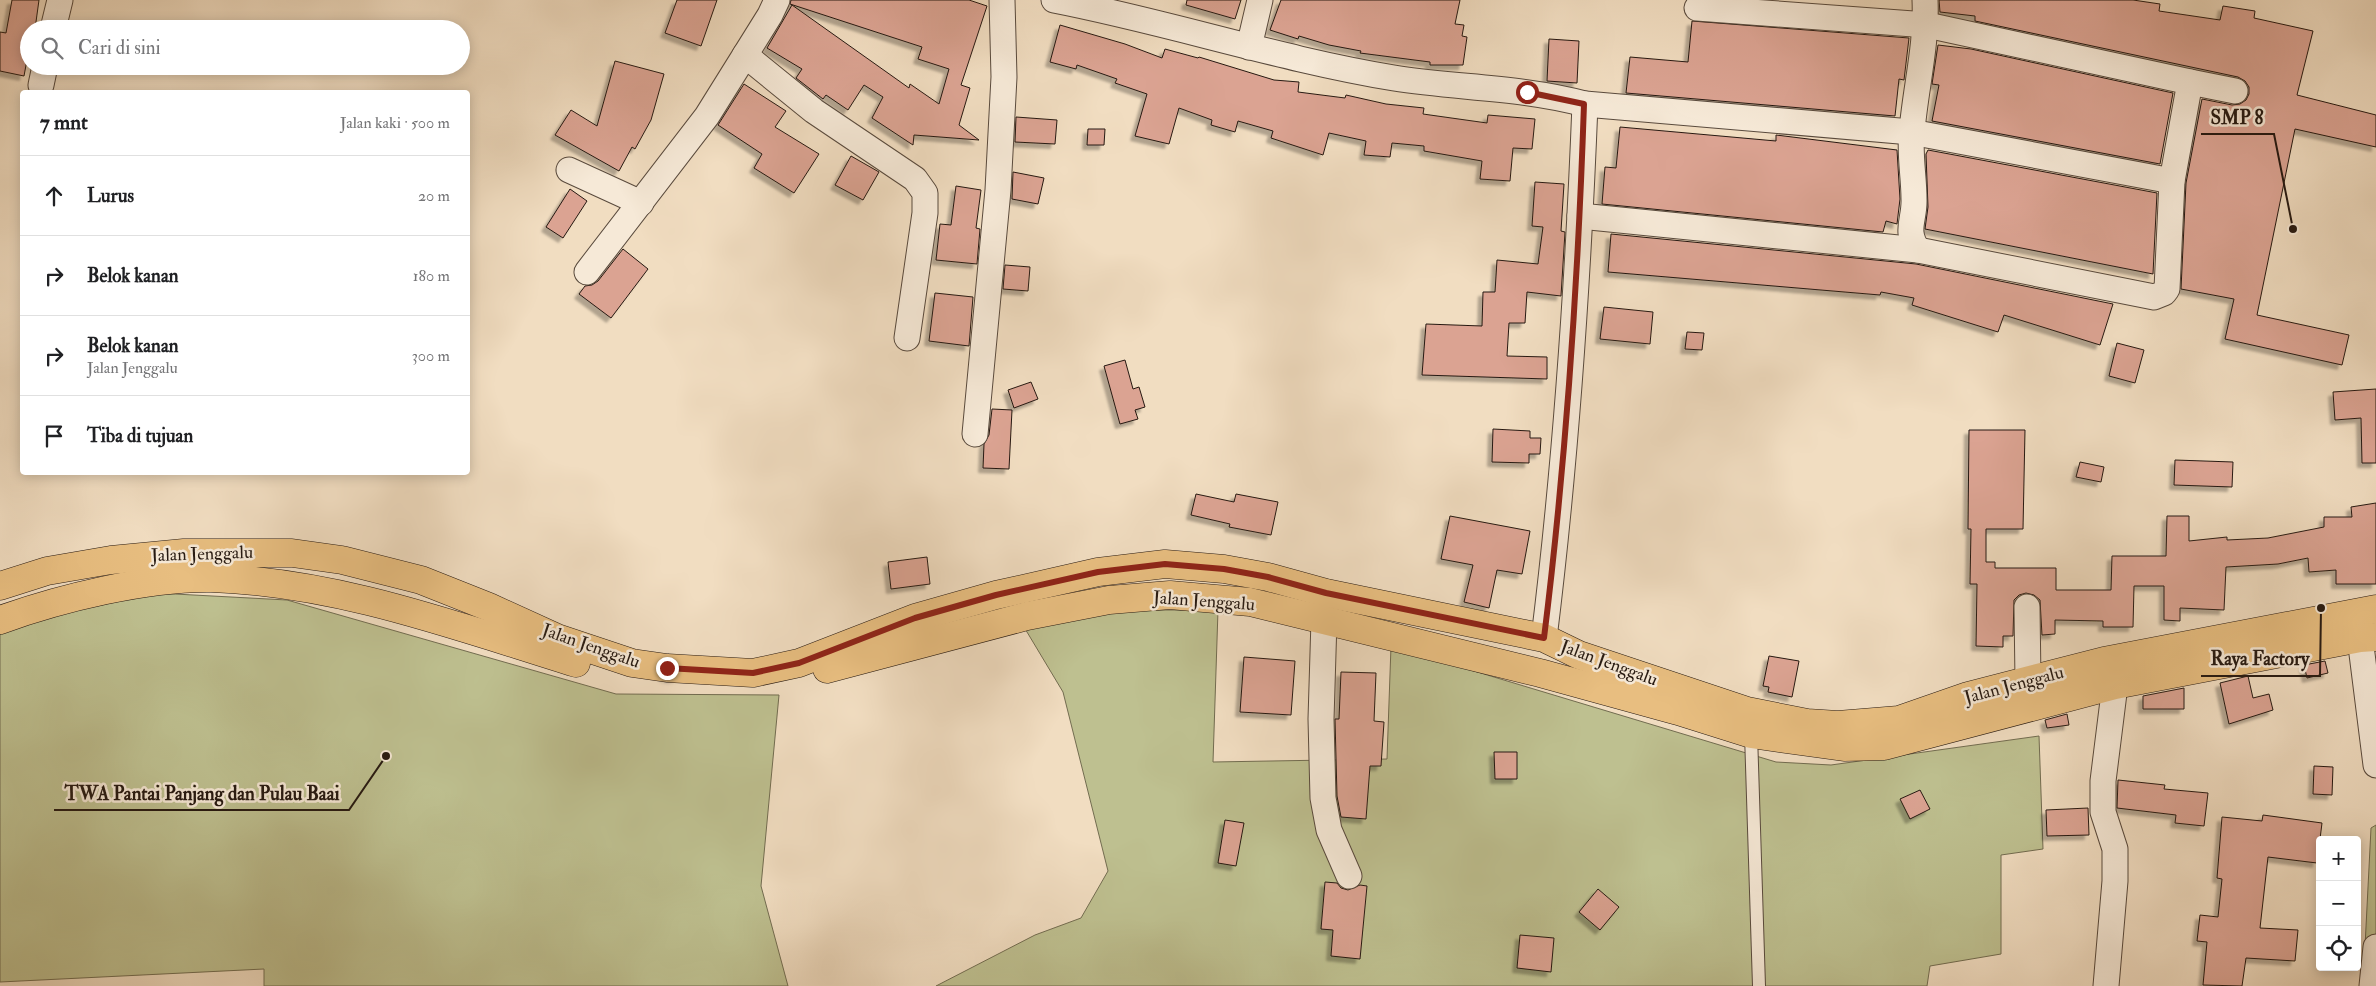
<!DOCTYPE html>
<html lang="id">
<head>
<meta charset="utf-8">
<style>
  :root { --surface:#fff; --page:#f6f6f6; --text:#202124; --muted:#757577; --line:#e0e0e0 }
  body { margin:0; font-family:"IM FELL Double Pica",serif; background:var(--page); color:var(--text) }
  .controls { position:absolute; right:15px; bottom:15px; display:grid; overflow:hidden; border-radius:5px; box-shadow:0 2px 12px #0003 }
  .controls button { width:45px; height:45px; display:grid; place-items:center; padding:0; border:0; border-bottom:1px solid var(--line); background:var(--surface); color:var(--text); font:25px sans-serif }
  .stop { position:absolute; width:15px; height:15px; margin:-11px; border:4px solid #8f2418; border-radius:50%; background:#fff }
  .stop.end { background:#8f2418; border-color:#fff; box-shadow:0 1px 5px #0008 }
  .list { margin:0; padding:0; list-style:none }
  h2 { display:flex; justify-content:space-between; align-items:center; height:65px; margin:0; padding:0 20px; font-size:21px }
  h2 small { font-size:16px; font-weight:400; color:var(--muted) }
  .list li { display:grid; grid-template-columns:32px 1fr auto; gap:15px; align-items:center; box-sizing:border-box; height:80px; padding:0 20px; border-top:1px solid var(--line) }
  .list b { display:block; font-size:19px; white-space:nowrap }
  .list p { margin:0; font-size:16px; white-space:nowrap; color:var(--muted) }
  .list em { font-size:16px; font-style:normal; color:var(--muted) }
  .icon { flex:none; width:28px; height:28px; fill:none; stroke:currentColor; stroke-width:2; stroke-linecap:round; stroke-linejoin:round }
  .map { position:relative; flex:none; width:2376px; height:986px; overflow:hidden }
  .search { position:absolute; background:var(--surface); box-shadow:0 2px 12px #0003; left:20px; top:20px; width:450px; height:55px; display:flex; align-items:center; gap:12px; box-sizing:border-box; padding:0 18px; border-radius:28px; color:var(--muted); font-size:19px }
  .panel { position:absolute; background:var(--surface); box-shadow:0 2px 12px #0003; left:20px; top:90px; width:450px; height:385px; border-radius:5px }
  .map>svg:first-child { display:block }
</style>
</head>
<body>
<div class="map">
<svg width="2376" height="986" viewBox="0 0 2376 986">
  <defs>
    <filter id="shadow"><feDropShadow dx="-4.5" dy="4.5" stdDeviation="1" flood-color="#0004"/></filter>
  </defs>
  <rect width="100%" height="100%" fill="#f1ddc1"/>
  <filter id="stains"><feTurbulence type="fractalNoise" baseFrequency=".004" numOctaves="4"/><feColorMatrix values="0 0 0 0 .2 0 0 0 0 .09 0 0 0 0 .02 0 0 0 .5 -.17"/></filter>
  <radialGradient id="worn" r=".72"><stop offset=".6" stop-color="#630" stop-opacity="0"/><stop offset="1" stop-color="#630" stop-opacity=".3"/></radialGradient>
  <g fill="#bec090" stroke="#726c50">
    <path d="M156 593 287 600 616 694 779 695 761 886 788 986H264V969L0 982V627Z"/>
    <path d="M1118 610H1218L1213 762 1387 759 1391 646 1776 762 1831 765 2039 736 2043 849 2001 855V954L1930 966 1927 986H936L1035 935 1081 918 1108 871 1063 692 1024 627Z"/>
    <path d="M2376 825V986H2363L2371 828Z"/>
  </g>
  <g fill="#dba392" stroke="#261911" filter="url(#shadow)">
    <path d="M12 0H39L35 29H29V49L24 76 0 71V32L6 33Z"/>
    <path d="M677 0H717L701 46 665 33Z"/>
    <path d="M791 0H969L987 6 961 85 970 88 959 125 979 140 914 135 913 145 872 118 883 97 864 85 848 110 826 95 823 99 796 78 802 69 767 48 792 5 909 88 910 84 939 104 949 69 918 59 922 47 790 4Z"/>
    <path d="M1187 0H1241L1235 19 1186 5Z"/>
    <path d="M1281 0H1460L1455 24 1464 25 1462 36 1467 37 1463 65H1430V62L1360 53 1361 51 1329 45 1299 36 1298 39 1270 30Z"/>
    <path d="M1939 0H2133L2160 4 2159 11 2220 20 2223 6 2255 11 2254 18 2313 31 2297 95 2376 115V147L2295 129 2257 315 2349 335 2342 365 2225 339 2234 299 2181 289 2186 183 2202 99 2232 105 2240 104 2246 100 2249 94V87L2245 81 2238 77 1975 21V16L1940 12Z"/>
    <path d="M1692 21 1909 38 1904 80 1899 79 1895 116 1626 93 1630 57 1688 62Z"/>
    <path d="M1060 25 1125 44 1162 58 1165 49 1198 58 1199 57 1274 80 1299 82 1298 92 1345 98 1346 95 1386 104 1424 108 1423 114 1487 123 1488 115 1535 119 1532 149 1513 148 1510 181 1480 179 1482 161 1424 151V146L1392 143 1390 157 1364 155 1366 141 1329 133 1323 155 1271 138 1273 131 1238 121 1235 132 1211 125 1212 120 1179 108 1169 144 1135 136 1147 94 1115 83 1117 79 1077 65 1076 69 1050 62Z"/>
    <path d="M1549 39 1579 41 1577 83 1547 81Z"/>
    <path d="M1938 45 1971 49 2173 93 2160 164 1932 121 1939 85 1932 84Z"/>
    <path d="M615 61 664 74 651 120 635 149 632 147 619 171 555 135 571 110 597 126Z"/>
    <path d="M744 84 786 111 775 127 819 154 794 193 754 168 762 154 718 125Z"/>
    <path d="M1016 117 1057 120 1055 144 1015 142Z"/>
    <path d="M1620 127 1776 141V135L1897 150 1900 199 1897 224 1886 221 1883 232 1602 204 1605 167 1616 168Z"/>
    <path d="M1088 129H1105L1104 145H1087Z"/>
    <path d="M1928 150 2157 193 2153 274 1925 229 1928 207 1926 154Z"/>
    <path d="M851 156 879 172 863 200 835 185Z"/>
    <path d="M1013 172 1044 178 1038 204 1012 199Z"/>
    <path d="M1535 182 1564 184 1561 231 1565 232 1561 296 1527 292 1525 323H1509L1507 356 1547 357V379L1422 375 1426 324 1482 326 1483 292H1495L1497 260 1538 264 1543 227 1532 226Z"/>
    <path d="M956 186 981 190 976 228 980 229 977 264 936 260 940 224 951 225Z"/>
    <path d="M570 189 587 201 563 238 546 227Z"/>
    <path d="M1611 234 1916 264 2113 304 2100 345 2004 315 1998 332 1912 305 1914 298 1881 292 1880 295 1608 272Z"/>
    <path d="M623 249 648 269 611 318 579 294 585 286 592 285 598 281Z"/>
    <path d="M1005 265 1030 267 1028 291 1003 289Z"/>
    <path d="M935 293 973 297 969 346 929 341Z"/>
    <path d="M1604 307 1653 312 1650 344 1600 339Z"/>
    <path d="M1687 332 1704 333 1702 350 1685 349Z"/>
    <path d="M2117 343 2144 350 2135 383 2109 376Z"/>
    <path d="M1125 360 1133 389 1139 387 1145 407 1135 410 1138 419 1120 424 1104 366Z"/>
    <path d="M1031 382 1038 399 1014 408 1008 390Z"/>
    <path d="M2376 389V463H2362L2361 418 2335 420 2333 392Z"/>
    <path d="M992 409 1012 410 1009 469 983 468 984 444 989 435Z"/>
    <path d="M1493 429 1530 431V438H1541L1540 454H1529V463L1492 462Z"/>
    <path d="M1969 430H2025L2023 529H1986V562H1995V568H2056V590H2111L2112 556H2166L2167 516H2189V541L2227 537V540L2268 538 2324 527V517H2352L2351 507 2376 503V584H2336V570L2309 572 2308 558 2278 564 2226 567 2224 610 2180 608V621L2164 620V586H2134L2133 627H2103V621L2055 620V634L2042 635 2040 600 2034 595 2026 593 2019 595 2014 600 2013 636H2003V647L1976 646 1977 584H1970L1971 529H1968Z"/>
    <path d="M2175 460 2233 462 2232 487 2174 485Z"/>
    <path d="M2080 462 2104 467 2101 482 2076 477Z"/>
    <path d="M1196 494 1234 502 1236 494 1278 502 1271 535 1229 527 1230 524 1191 515Z"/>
    <path d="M1450 516 1530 531 1522 574 1497 570 1489 608 1464 602 1473 565 1441 559Z"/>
    <path d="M927 557 930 584 891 589 888 562Z"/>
    <path d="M1769 656 1799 661 1792 697 1768 692 1769 687 1763 686Z"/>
    <path d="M1244 657 1295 661 1291 715 1240 712Z"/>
    <path d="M2325 661 2328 673 2307 678 2304 665Z"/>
    <path d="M1341 672 1376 673 1374 721 1384 722 1381 766H1370L1366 819 1341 817 1337 796 1335 719H1339Z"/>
    <path d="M2248 676 2253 698 2269 694 2273 710 2229 724 2220 683Z"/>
    <path d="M2184 688V709H2143V696Z"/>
    <path d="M2067 714 2069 725 2047 728 2045 720Z"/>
    <path d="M1494 752H1517V779H1495Z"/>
    <path d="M2314 766 2333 767 2332 795 2313 794Z"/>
    <path d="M2118 780 2165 785 2164 789 2208 793 2204 826 2175 823 2176 815 2117 808Z"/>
    <path d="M1920 790 1930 809 1910 819 1900 799Z"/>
    <path d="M2088 808 2089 835 2047 836 2046 810Z"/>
    <path d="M2263 815 2322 823 2317 863 2268 857 2260 928 2298 930 2295 961 2246 958 2242 986 2203 985 2207 942 2197 941 2200 915 2218 917 2222 879 2217 878 2222 817 2262 821Z"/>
    <path d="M1225 820 1244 823 1236 866 1218 863Z"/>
    <path d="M1325 882 1337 883 1341 888 1348 890 1360 885 1367 886 1360 959 1331 956 1333 930 1321 929Z"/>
    <path d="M1598 889 1619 907 1600 930 1579 912Z"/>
    <path d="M1520 935 1554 938 1551 972 1517 968Z"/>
  </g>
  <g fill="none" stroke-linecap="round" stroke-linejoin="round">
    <g stroke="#594a3d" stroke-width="14">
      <path id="lane" d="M1751 734 1759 986"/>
    </g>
    <g stroke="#594a3d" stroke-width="27">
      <g id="street">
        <path d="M1054 0C1168 22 1279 59 1394 78 1457 88 1522 87 1585 104 1578 283 1566 461 1544 638"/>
        <path d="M53 29 60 0"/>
        <path d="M1249 47 1260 0"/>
        <path d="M745 55 814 111 915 179 925 193V213L907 338"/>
        <path d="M2190 82 2235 91"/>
        <path d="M41 85 45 66"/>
        <path d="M1585 104 1911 132 2172 181"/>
        <path d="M569 170 641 203"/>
        <path d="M1580 216 1918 250 2154 297 2164 293 2167 289 2172 181 2190 82 1927 25 1697 8"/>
        <path d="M1918 250C1904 230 1915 220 1914 199 1914 176 1909 152 1912 130 1916 86 1927 44 1925 0"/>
        <path d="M587 272 707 116 770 15 777 0"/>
        <path d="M975 434 998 190 1004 77 1002 0"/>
        <path d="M2027 607 2028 681"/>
        <path d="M1324 620 1321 719 1323 798 1329 830 1349 876"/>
        <path d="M2360 638 2376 765"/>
        <path d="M2106 986 2115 881V849L2103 812V781L2115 685"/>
        <path d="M2372 986 2376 947"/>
      </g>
    </g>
    <g stroke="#261911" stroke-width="29">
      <g id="primary">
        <path d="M0 586 47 571 111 560 184 553H292L342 560 421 580 489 607 557 638 632 663 667 668 753 673 799 663 915 618 996 595 1098 572 1165 564 1224 569 1268 577 1326 593 1544 638 1579 655 1747 711 1807 723 1838 725 1899 720 1968 696 2104 661 2376 609"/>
        <path d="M0 620C61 598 147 577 211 578 338 582 456 626 576 663"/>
        <path d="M827 669 1027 616 1109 600 1170 595 1250 602 1540 673 1678 711 1751 734 1844 747 1884 746 2115 685 2360 638 2376 637"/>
      </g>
    </g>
    <use href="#lane" stroke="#f6e9d7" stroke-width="12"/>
    <use href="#street" stroke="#f6e9d7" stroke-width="25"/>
    <use href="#primary" stroke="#e8be80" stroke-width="28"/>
  </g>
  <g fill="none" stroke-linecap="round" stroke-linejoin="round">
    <path stroke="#8f2418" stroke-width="6" d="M667 668 753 673 799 663 915 618 996 595 1098 572 1165 564 1224 569 1268 577 1326 593 1544 638C1566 461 1578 283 1584 104L1527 92"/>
  </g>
  <g text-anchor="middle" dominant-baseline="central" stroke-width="5" stroke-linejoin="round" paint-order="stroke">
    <g font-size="18" fill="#261911" stroke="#f6e9d7">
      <text transform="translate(202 554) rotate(-2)">Jalan Jenggalu</text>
      <text transform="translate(1204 601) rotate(4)">Jalan Jenggalu</text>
      <text transform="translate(591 646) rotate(19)">Jalan Jenggalu</text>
      <text transform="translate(1609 663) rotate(20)">Jalan Jenggalu</text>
      <text transform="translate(2014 685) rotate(-15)">Jalan Jenggalu</text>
    </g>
  </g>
  <path fill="none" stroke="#261911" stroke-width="2" d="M2293 229L2274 134H2201M2321 608L2320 676H2201M386 756L349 810H54"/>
  <g fill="#261911" stroke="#f6e9d7" stroke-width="2">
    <circle cx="2293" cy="229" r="5"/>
    <circle cx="2321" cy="608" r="5"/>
    <circle cx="386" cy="756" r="5"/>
  </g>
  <g font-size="19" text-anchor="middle" font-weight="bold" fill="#261911" stroke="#f6e9d7" stroke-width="5" stroke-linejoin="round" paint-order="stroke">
    <text x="2237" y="124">SMP 8</text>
    <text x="2260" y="665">Raya Factory</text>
    <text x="202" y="800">TWA Pantai Panjang dan Pulau Baai</text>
  </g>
  <rect width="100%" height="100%" filter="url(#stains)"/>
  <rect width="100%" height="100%" fill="url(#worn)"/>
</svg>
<div class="controls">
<button>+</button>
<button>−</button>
<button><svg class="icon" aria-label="locate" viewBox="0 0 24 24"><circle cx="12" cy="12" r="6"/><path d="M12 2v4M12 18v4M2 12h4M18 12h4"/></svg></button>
</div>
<div class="stop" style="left:1527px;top:92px"></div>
<div class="stop end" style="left:667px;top:668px"></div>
<div class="search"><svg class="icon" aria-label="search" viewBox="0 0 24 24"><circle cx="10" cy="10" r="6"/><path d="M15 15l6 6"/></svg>Cari di sini</div>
<section class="panel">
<h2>7 mnt<small>Jalan kaki · 500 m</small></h2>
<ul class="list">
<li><svg class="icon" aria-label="ahead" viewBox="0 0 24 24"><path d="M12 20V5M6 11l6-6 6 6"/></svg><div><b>Lurus</b></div><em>20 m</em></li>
<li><svg class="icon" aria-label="right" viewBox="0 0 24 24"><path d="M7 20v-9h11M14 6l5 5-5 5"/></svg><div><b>Belok kanan</b></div><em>180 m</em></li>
<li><svg class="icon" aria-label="right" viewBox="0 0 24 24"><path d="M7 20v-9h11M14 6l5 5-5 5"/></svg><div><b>Belok kanan</b><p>Jalan Jenggalu</p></div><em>300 m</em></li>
<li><svg class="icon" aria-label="arrive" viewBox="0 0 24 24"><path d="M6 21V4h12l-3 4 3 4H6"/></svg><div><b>Tiba di tujuan</b></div></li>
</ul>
</section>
</div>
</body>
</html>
